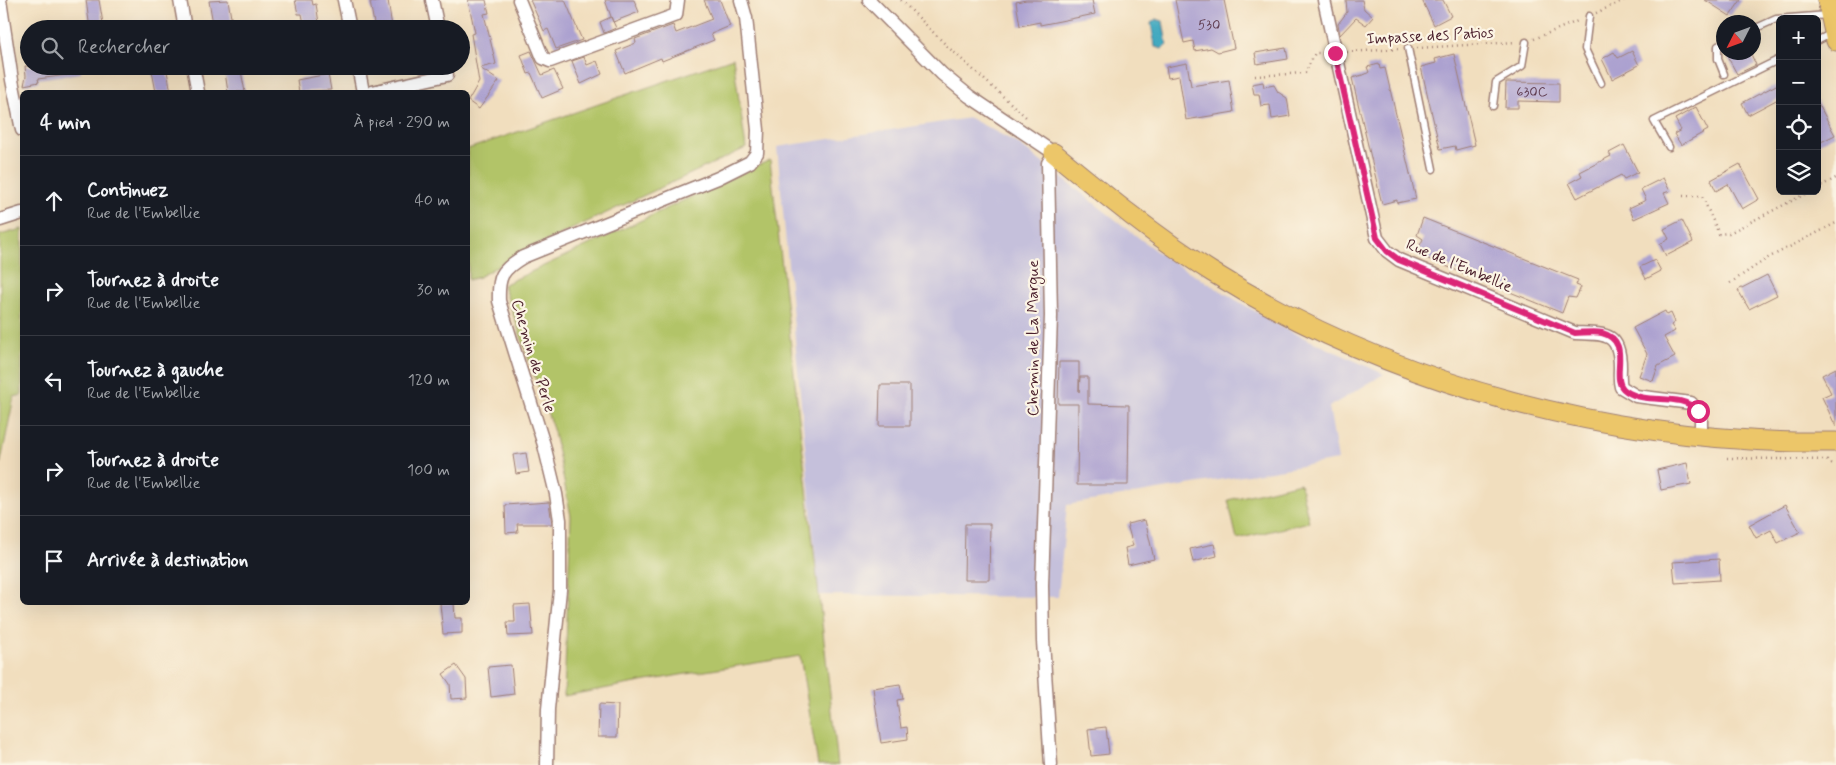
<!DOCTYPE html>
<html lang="fr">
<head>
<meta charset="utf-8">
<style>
  :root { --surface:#171b24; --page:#20242c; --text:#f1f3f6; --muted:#9ea1a6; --line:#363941 }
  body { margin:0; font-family:Mynerve,sans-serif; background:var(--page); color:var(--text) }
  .controls { position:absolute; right:15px; top:15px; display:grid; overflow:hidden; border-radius:8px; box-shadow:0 5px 20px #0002 }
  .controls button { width:45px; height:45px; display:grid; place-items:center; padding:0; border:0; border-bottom:1px solid var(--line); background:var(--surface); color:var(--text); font:25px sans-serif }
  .compass { position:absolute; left:1716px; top:15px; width:45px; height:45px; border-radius:50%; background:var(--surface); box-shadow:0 5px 20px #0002; rotate:228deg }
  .stop { position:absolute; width:15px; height:15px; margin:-11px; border:4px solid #db2777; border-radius:50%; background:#fff }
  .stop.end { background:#db2777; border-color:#fff; box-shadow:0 1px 5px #0008 }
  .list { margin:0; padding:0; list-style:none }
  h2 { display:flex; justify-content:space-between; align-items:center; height:65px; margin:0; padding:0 20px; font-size:21px }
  h2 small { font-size:16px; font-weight:400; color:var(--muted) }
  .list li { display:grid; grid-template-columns:32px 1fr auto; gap:15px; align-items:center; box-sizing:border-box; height:90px; padding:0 20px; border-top:1px solid var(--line) }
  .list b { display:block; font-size:19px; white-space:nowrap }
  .list p { margin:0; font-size:16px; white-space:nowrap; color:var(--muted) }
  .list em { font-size:16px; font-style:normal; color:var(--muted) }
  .icon { flex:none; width:28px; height:28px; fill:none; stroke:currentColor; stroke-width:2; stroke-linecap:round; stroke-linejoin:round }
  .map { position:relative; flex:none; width:1836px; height:765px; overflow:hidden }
  .search { position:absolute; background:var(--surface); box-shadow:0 5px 20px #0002; left:20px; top:20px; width:450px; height:55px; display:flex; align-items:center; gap:12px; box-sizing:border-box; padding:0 18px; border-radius:28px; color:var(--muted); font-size:19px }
  .panel { position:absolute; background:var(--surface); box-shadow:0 5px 20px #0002; left:20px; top:90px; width:450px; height:515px; border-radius:8px }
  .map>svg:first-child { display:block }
</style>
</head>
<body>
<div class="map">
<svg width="1836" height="765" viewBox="0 0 1836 765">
  <rect width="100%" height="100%" fill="#fcf5e5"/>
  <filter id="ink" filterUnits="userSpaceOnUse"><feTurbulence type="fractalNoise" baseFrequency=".02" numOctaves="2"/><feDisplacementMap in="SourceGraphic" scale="10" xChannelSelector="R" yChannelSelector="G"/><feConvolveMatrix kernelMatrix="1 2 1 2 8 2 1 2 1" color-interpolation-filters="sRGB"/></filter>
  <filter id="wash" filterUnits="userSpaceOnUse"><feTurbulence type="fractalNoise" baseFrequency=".0096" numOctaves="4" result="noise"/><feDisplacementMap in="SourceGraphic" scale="20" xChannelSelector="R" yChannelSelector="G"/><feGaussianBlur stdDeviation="1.12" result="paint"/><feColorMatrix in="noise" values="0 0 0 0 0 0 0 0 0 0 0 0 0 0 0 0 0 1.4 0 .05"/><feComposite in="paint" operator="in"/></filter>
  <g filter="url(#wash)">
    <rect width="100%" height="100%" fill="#f1debe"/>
    <path fill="#c5c0db" d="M970 118 1017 143 1161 255 1283 328 1384 374 1329 407 1338 460 1067 505 1058 597 819 595 777 147Z"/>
    <g fill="#b2c468" stroke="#7e724a">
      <path d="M733 58 746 148 516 255 479 277 468 280V149Z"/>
      <path d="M770 160 838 765H818L800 656 680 675 564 696 571 516 554 432 503 285Z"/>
      <path d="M22 229V395L14 397 0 466V235Z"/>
      <path d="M1300 483 1309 522 1237 539 1228 500Z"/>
    </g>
    <path fill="#3fa8bf" stroke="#446475" d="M1156 19 1163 21 1167 45 1162 49 1155 47 1151 23Z"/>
    <g id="blocks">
      <g fill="#aca1d0">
        <path d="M86 0H99L104 29H90Z"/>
        <path d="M228 0 233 29H214L209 1Z"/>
        <path d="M295 0H312L313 5 316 4 320 29H305L302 14H298Z"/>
        <path d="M388 0 392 27 375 29 370 2Z"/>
        <path d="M468 0H486L489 13 484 14 496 64 480 68 499 81 479 109 468 101 479 82 471 34 475 33Z"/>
        <path d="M530 0H565L582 40 556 49 548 29 544 31Z"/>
        <path d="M605 0H634L639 12 613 22Z"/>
        <path d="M704 0H720L730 26 711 34 714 40 662 61 661 58 625 73 616 51 636 43 635 39 673 25 676 33 712 19Z"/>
        <path d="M1026 0H1092L1095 14 1040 25V22L1020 26 1016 2Z"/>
        <path d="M1175 0H1224L1234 48 1218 52 1211 48 1195 51 1193 41 1184 43Z"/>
        <path d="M1346 0H1362L1364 9 1373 17 1366 25 1356 18 1340 35 1338 24 1347 12Z"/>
        <path d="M1422 0H1443L1451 16 1434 25Z"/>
        <path d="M1705 0H1741L1730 16Z"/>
        <path d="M611 17 616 28 604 33 600 22Z"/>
        <path d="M1286 48 1288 59 1257 64 1255 53Z"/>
        <path d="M531 51 542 75 554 70 563 89 542 98 531 73 528 74 521 55Z"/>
        <path d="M1632 51 1639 65 1612 79 1602 59 1614 52 1618 58Z"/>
        <path d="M1725 52H1750L1756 65 1737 74Z"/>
        <path d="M1454 54 1475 145 1456 150 1455 146 1440 149 1421 67 1436 63 1435 59Z"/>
        <path d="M584 57 587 65 597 61 602 74 581 84 572 61Z"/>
        <path d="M1187 63 1191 86 1229 80 1234 112 1186 120 1179 76 1168 78 1166 67Z"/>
        <path d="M1379 64 1380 69 1385 68 1416 199 1397 203V200L1382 204 1352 78 1366 74 1369 72 1367 67Z"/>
        <path d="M25 66H81V73L38 79 39 82 24 85 26 76Z"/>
        <path d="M151 66H166L171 92H156Z"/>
        <path d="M224 66H240L245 92H228Z"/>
        <path d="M328 74 331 90 299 92 297 80Z"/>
        <path d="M1263 82 1264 87 1274 85 1278 92 1287 98 1290 116 1272 119 1270 105 1261 106 1259 94H1254L1252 84Z"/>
        <path d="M1506 82 1559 83V102L1518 101V108H1505Z"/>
        <path d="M1780 83V98L1748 115 1742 103Z"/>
        <path d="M1817 101 1835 135 1817 144Z"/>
        <path d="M1696 107 1708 130 1681 145 1674 134 1681 130 1675 119Z"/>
        <path d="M1624 145 1638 172 1624 179 1621 175 1577 198 1569 183 1582 176 1580 172 1611 156 1609 153Z"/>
        <path d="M1740 164 1759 199 1742 209 1728 184 1716 191 1711 180Z"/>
        <path d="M1663 178 1670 191 1664 193 1669 203 1634 219 1629 208 1646 200 1641 189Z"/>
        <path d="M1423 218 1578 280 1576 285 1581 287 1576 298 1568 297 1562 313 1416 254 1423 239 1417 235Z"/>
        <path d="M1682 220 1693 242 1666 256 1660 244 1669 239 1664 229Z"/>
        <path d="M1655 260 1661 271 1646 279 1640 267Z"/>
        <path d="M1767 275 1777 295 1749 309 1738 290Z"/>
        <path d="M1665 311 1667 315 1671 313 1675 322 1671 325 1675 331 1664 337 1675 357 1658 366 1653 381 1639 376 1647 354 1633 328Z"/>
        <path d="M1059 362H1079V392L1080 377H1088V404L1129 405 1128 485H1077L1078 404H1058Z"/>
        <path d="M1836 368V427L1822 397 1831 393 1822 375Z"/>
        <path d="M880 385H910V426H879Z"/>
        <path d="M526 453 529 472 516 474 513 455Z"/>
        <path d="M1687 463 1691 484 1661 490 1657 470Z"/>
        <path d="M549 502 552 524H517L518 532 506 533 505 505Z"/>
        <path d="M1785 505 1800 532 1778 543 1771 530 1756 538 1749 525Z"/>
        <path d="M1145 520 1154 559 1128 565 1125 548 1133 546 1127 524Z"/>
        <path d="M965 524H990L989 580H964Z"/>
        <path d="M1214 544 1217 556 1193 562 1190 549Z"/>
        <path d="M1719 559 1720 580 1675 583 1673 562Z"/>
        <path d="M454 603 455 618H462V633L443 634 440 604Z"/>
        <path d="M530 604 533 635 508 636 507 622H515L514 605Z"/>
        <path d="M456 665 466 679 467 698 451 699 450 684 443 674Z"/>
        <path d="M511 665 514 694 491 697 488 667Z"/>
        <path d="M900 684 903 699 897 700 901 728 907 727 908 739 881 743 873 688Z"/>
        <path d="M599 704 618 705 617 737H598Z"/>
        <path d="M1106 727 1109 754 1091 756 1088 729Z"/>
      </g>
    </g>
  </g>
  <g filter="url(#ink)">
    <use href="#blocks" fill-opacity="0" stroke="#9e7e74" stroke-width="1"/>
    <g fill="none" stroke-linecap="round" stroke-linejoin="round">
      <g stroke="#9e7e74" stroke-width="9">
        <g id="service">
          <path d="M1589 16 1585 49 1601 83"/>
          <path d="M1754 29 1776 19 1828 15"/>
          <path d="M1817 41 1832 33"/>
          <path d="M1724 43 1718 46V59L1724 74"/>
          <path d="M1408 48 1433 169"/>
          <path d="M1493 106 1496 82 1522 66 1526 42"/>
          <path d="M1669 147 1654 121 1780 59"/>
        </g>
      </g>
      <g stroke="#9e7e74" stroke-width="15">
        <g id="minor">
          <path d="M0 0 12 80 22 130"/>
          <path d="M180 0 185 29"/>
          <path d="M344 0 350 29"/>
          <path d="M432 0 438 29"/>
          <path d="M519 0 543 58 550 61 676 15 678 0"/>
          <path d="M869 0 942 74 969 96 1054 153 1048 163 1051 316 1042 585 1043 641 1051 765"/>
          <path d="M1324 0 1377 238 1387 251 1399 260 1575 333C1604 334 1620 331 1620 367 1620 374 1619 380 1621 387L1636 396 1691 403 1701 416V436"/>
          <path d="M193 66 198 92"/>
          <path d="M358 66 363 92"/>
          <path d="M372 92 447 75 445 66"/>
          <path d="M0 220 22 213"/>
          <path d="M547 765 548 709 560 590V520L556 494 544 445 499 301C498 277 501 270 523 257L718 178 750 162 757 153 758 130 746 18 741 0"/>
        </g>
      </g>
      <g stroke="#9e7e74" stroke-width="21">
        <g id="primary">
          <path d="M1827 0 1836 41"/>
          <path d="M1054 153C1105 195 1156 237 1212 272 1396 387 1619 445 1836 442"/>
        </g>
      </g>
      <g stroke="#9e7e74" stroke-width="2.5" stroke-dasharray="1 4" stroke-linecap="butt">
        <path d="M901 0 948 47 1026 117"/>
        <path d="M1596 13 1624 0"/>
        <path d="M1534 39 1580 20"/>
        <path d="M1417 48 1516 42"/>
        <path d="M1347 52 1399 49"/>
        <path d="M1255 76 1305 73 1315 53H1324"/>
        <path d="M1817 188 1836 178"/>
        <path d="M1683 196H1702L1719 234 1729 233 1811 191"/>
        <path d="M1730 283 1768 258 1836 223"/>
        <path d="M1727 458 1826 460 1834 465"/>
      </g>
      <use href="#service" stroke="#fff" stroke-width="6"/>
      <use href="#minor" stroke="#fff" stroke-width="12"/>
      <use href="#primary" stroke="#ecc669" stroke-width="19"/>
    </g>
  </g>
  <g fill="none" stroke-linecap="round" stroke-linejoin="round" filter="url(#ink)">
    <path stroke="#db2777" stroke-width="6" d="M1335 53 1377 238 1387 251 1399 260 1575 333C1583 333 1594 331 1602 333 1635 342 1607 379 1626 391 1648 406 1679 391 1698 411"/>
  </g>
  <g text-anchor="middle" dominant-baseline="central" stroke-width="4.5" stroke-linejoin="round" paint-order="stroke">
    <g font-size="14" fill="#624054">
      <text x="1209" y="25">530</text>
      <text x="1532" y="92">630C</text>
    </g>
    <g font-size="16" fill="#4a1f2b" stroke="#fcf5e5">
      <text transform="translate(1430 36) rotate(-3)">Impasse des Patios</text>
      <text transform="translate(1459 266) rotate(23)">Rue de l'Embellie</text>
      <text transform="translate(1033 338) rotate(-90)">Chemin de La Margue</text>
      <text transform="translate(533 356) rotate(73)">Chemin de Perle</text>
    </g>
  </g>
</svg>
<div class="controls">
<button>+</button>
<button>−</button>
<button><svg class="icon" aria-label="locate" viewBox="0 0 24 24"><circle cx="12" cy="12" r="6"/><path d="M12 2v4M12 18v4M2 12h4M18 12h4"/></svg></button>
<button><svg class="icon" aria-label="layers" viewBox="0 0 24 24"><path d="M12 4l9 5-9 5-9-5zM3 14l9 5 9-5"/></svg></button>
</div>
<svg class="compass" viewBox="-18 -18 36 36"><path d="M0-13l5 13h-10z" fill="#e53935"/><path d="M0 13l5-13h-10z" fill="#9ea1a6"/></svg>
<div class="stop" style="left:1698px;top:411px"></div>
<div class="stop end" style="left:1335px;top:53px"></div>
<div class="search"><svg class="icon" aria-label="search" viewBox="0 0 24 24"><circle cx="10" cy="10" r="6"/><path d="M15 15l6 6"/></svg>Rechercher</div>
<section class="panel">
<h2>4 min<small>À pied · 290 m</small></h2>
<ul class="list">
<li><svg class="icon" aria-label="ahead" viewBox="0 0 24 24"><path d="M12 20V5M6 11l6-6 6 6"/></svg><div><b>Continuez</b><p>Rue de l'Embellie</p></div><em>40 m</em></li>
<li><svg class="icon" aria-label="right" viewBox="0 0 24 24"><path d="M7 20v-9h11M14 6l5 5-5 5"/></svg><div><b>Tournez à droite</b><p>Rue de l'Embellie</p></div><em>30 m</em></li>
<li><svg class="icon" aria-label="left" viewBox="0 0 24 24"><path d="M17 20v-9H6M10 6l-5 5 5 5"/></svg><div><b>Tournez à gauche</b><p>Rue de l'Embellie</p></div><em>120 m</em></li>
<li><svg class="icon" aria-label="right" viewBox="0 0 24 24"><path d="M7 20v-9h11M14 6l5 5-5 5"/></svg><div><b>Tournez à droite</b><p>Rue de l'Embellie</p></div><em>100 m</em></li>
<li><svg class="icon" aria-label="arrive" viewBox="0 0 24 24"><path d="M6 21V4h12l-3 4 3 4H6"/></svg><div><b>Arrivée à destination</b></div></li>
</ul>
</section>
</div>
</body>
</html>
